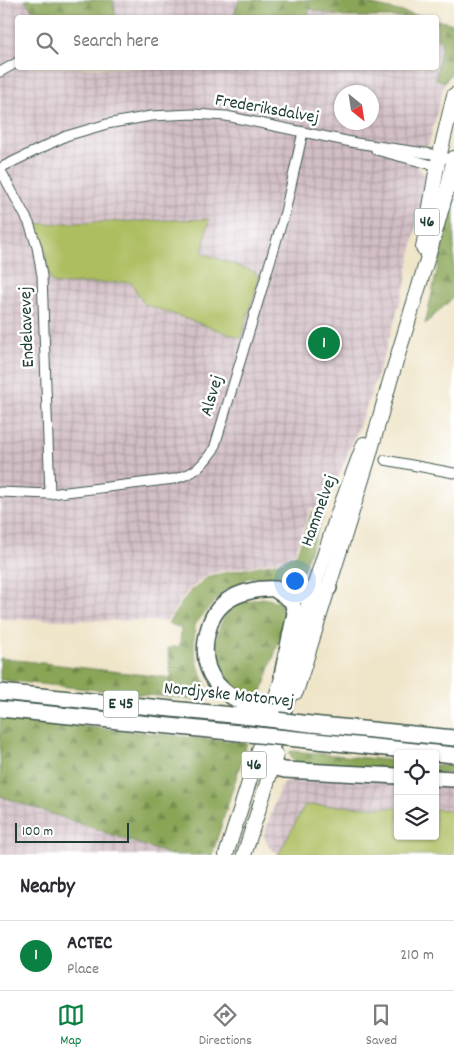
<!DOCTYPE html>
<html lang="en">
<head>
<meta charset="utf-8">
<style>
  :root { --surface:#fff; --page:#f7f7f7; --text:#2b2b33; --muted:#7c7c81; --line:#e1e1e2; --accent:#0b8043 }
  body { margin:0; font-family:Dekko,sans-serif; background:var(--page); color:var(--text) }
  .controls { position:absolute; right:15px; bottom:15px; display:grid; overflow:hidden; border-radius:5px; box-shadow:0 1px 4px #0004 }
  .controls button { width:45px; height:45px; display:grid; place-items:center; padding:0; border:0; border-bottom:1px solid var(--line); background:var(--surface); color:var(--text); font:25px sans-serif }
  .compass { position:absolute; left:334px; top:85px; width:45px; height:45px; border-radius:50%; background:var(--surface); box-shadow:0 1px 4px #0004; rotate:150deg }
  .scale { position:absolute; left:15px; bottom:12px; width:114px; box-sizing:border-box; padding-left:5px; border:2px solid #1f3d34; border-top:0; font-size:14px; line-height:18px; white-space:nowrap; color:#1f3d34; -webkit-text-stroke:4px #fff; paint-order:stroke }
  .you { position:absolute; left:294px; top:580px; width:18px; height:18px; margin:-12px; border:4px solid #fff; border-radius:50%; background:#1a73e8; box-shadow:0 0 0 8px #1a73e833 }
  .badge { display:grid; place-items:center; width:32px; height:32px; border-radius:50%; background:var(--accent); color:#fff; font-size:16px; font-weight:700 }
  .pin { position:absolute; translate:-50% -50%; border:2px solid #fff; box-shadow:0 1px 5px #0006 }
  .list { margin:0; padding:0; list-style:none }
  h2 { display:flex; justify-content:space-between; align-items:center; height:65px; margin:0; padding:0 20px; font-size:21px }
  h2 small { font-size:16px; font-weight:400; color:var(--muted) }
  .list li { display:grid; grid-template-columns:32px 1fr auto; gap:15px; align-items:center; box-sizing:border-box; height:70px; padding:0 20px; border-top:1px solid var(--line) }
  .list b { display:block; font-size:19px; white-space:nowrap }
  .list p { margin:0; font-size:16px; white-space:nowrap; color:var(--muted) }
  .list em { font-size:16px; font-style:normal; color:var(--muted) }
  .icon { flex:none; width:28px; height:28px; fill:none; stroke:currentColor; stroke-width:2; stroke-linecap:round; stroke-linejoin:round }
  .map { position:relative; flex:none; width:454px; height:855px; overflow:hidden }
  .search { position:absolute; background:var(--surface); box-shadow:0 1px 4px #0004; left:15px; right:15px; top:15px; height:55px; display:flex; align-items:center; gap:12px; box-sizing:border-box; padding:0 18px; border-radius:5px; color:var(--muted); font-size:19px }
  .sheet { height:135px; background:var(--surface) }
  nav { display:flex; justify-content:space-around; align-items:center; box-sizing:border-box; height:70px; border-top:1px solid var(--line); background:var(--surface); font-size:14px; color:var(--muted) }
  nav a { display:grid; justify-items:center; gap:2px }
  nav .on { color:var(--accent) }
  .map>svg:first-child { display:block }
</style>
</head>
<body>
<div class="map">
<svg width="454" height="855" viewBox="0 0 454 855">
  <defs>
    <pattern id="industrial-grid" width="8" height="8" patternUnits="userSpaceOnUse" patternTransform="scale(1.25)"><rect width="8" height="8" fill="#d2bec5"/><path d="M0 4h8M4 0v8" fill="none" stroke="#aa9ca1"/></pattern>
    <pattern id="forest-firs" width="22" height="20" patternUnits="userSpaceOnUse" patternTransform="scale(1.25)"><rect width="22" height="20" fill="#8aa557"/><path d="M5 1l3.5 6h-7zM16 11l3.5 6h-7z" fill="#708849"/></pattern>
  </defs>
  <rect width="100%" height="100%" fill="#fff"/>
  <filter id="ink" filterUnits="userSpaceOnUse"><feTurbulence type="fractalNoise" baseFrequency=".02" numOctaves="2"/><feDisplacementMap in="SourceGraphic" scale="10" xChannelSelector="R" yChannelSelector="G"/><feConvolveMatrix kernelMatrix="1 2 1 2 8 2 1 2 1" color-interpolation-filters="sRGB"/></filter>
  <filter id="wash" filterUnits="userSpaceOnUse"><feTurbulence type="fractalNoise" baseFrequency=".0096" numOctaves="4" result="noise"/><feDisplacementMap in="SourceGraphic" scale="20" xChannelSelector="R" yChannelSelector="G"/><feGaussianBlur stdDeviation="1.12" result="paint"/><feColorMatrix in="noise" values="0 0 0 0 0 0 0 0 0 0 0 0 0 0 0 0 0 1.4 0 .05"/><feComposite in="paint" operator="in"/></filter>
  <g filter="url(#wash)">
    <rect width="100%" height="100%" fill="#efe5c9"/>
    <g fill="url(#industrial-grid)" fill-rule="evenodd">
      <path d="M0 0H300L379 17 18 18V68H436L437 30 454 45 429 144 418 168 426 176 405 285 386 349 366 408 324 513 311 508 295 552 281 560 208 574 187 592 167 621 0 619ZM342 92H372V122H342Z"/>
      <path d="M301 775 398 782V836H435V785L454 787V855H281L270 848 264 836 279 790 288 780Z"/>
      <path d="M0 796 171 855H0Z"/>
    </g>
    <g fill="#adbe61" stroke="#667e4a">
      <path d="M209 219 202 253 255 272 259 278 241 338 144 304 131 282 56 284 50 280 44 247 37 224Z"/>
      <path d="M305 805 398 808V836H435V809L454 810V855H278Z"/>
    </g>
    <g fill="url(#forest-firs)" stroke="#547146">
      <path d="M25 0H113L116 17H37Z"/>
      <path d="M239 0H351L425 17H344L310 9 308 17H234Z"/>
      <path d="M437 20 454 24V69L445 82 436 79 442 42 437 40Z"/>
      <path d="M454 195V297L425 324Z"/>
      <path d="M312 511 323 516 303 570 294 574 248 578 223 592 195 624 194 648 199 668 208 691 205 701 0 680V658L171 678 168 648 180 646 181 628 168 623 188 594 209 576 281 562 297 553Z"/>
      <path d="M263 598 280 602 288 614 259 700C227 690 208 668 218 633 220 624 225 613 233 607 242 602 253 600 263 598Z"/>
      <path d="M0 718 247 743 212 855H171L0 796Z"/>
      <path d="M293 751 398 761V771L300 765 292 758 289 752Z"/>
      <path d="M435 765 454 766V774L435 773Z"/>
    </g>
  </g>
  <g filter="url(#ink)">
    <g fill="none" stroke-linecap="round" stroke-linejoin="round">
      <g stroke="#3e564a" stroke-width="11">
        <g id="minor">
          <path d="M0 72 18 62"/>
          <path d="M376 150 440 167"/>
          <path d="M0 168 66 136 107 124 151 116 193 114 226 116 356 143 439 155 447 158 453 163"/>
          <path d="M0 169 29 223 37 247 42 276 50 494"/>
          <path d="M385 460 454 473"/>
          <path d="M0 492 50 494 174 479C196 473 201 467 214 449L285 212 303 132"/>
        </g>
      </g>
      <g stroke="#3e564a" stroke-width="16">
        <g id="primary">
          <path d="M423 248 437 166 454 95"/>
          <path d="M308 605 338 513 364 444"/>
          <path d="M296 692 368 460 390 381 431 247 448 186 454 158"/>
          <path d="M226 855 286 665"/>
          <path d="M244 855 276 755"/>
        </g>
      </g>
      <g stroke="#3e564a" stroke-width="18">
        <g id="motorway">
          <path d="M277 591 292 601 295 613 282 675"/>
          <path d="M311 598 291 686 269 756C268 767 277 768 285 770L398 776"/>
          <path d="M0 692 242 716"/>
          <path d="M245 704C229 696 215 687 208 668 203 653 205 639 210 624 221 591 261 585 291 591 298 593 305 598 312 597 319 597 324 592 329 588"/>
          <path d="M0 709 239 733"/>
          <path d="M311 724 454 738"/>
          <path d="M307 740 454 755"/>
          <path d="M435 778 454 779"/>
        </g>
      </g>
      <use href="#minor" stroke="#fff" stroke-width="9"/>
      <use href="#primary" stroke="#fff" stroke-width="14"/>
      <use href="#motorway" stroke="#fff" stroke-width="15"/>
      <g stroke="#3e564a" stroke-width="18" stroke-linecap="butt">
        <g id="motorway-bridge">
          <path d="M245 704 272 712"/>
          <path d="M242 716 311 724"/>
          <path d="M239 733 307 740"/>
        </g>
      </g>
      <use href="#motorway-bridge" stroke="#fff" stroke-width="15"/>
    </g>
  </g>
  <g text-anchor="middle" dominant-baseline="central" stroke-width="5" stroke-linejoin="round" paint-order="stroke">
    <g fill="#fff" stroke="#627771" stroke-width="1">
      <rect x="414.5" y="208.5" width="25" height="27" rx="4"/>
      <rect x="103.5" y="690.5" width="35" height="27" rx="4"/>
      <rect x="241.5" y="751.5" width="25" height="27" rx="4"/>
    </g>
    <g font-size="16" font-weight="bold" fill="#1f3d34">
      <text x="427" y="222">46</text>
      <text x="121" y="704">E 45</text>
      <text x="254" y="765">46</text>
    </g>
    <g font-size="18" fill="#1f3d34" stroke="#fff">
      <text transform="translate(267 110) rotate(10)">Frederiksdalvej</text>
      <text transform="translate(28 327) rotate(-92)">Endelavevej</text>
      <text transform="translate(213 396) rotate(-73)">Alsvej</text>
      <text transform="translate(320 511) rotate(-70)">Hammelvej</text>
      <text transform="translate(229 696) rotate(6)">Nordjyske Motorvej</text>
    </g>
  </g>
</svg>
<div class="controls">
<button><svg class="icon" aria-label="locate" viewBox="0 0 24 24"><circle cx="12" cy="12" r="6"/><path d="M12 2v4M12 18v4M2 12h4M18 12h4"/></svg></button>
<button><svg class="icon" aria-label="layers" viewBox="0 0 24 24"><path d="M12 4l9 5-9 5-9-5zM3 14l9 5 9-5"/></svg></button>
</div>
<svg class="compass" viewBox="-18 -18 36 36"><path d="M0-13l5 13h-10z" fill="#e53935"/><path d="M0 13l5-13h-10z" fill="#7c7c81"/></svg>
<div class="scale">100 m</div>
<div class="you"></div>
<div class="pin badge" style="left:324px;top:343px">1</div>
<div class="search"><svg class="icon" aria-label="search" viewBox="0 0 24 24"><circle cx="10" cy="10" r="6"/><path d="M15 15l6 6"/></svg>Search here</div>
</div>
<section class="sheet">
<h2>Nearby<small></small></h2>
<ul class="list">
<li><span class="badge">1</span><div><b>ACTEC</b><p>Place</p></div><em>210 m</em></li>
</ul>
</section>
<nav>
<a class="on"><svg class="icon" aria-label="map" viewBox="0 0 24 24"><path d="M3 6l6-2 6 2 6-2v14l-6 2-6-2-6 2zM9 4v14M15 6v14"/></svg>Map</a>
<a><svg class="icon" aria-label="directions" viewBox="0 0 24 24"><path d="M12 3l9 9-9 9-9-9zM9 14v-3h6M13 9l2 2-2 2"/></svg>Directions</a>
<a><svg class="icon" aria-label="saved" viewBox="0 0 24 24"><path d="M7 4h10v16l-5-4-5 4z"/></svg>Saved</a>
</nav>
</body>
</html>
